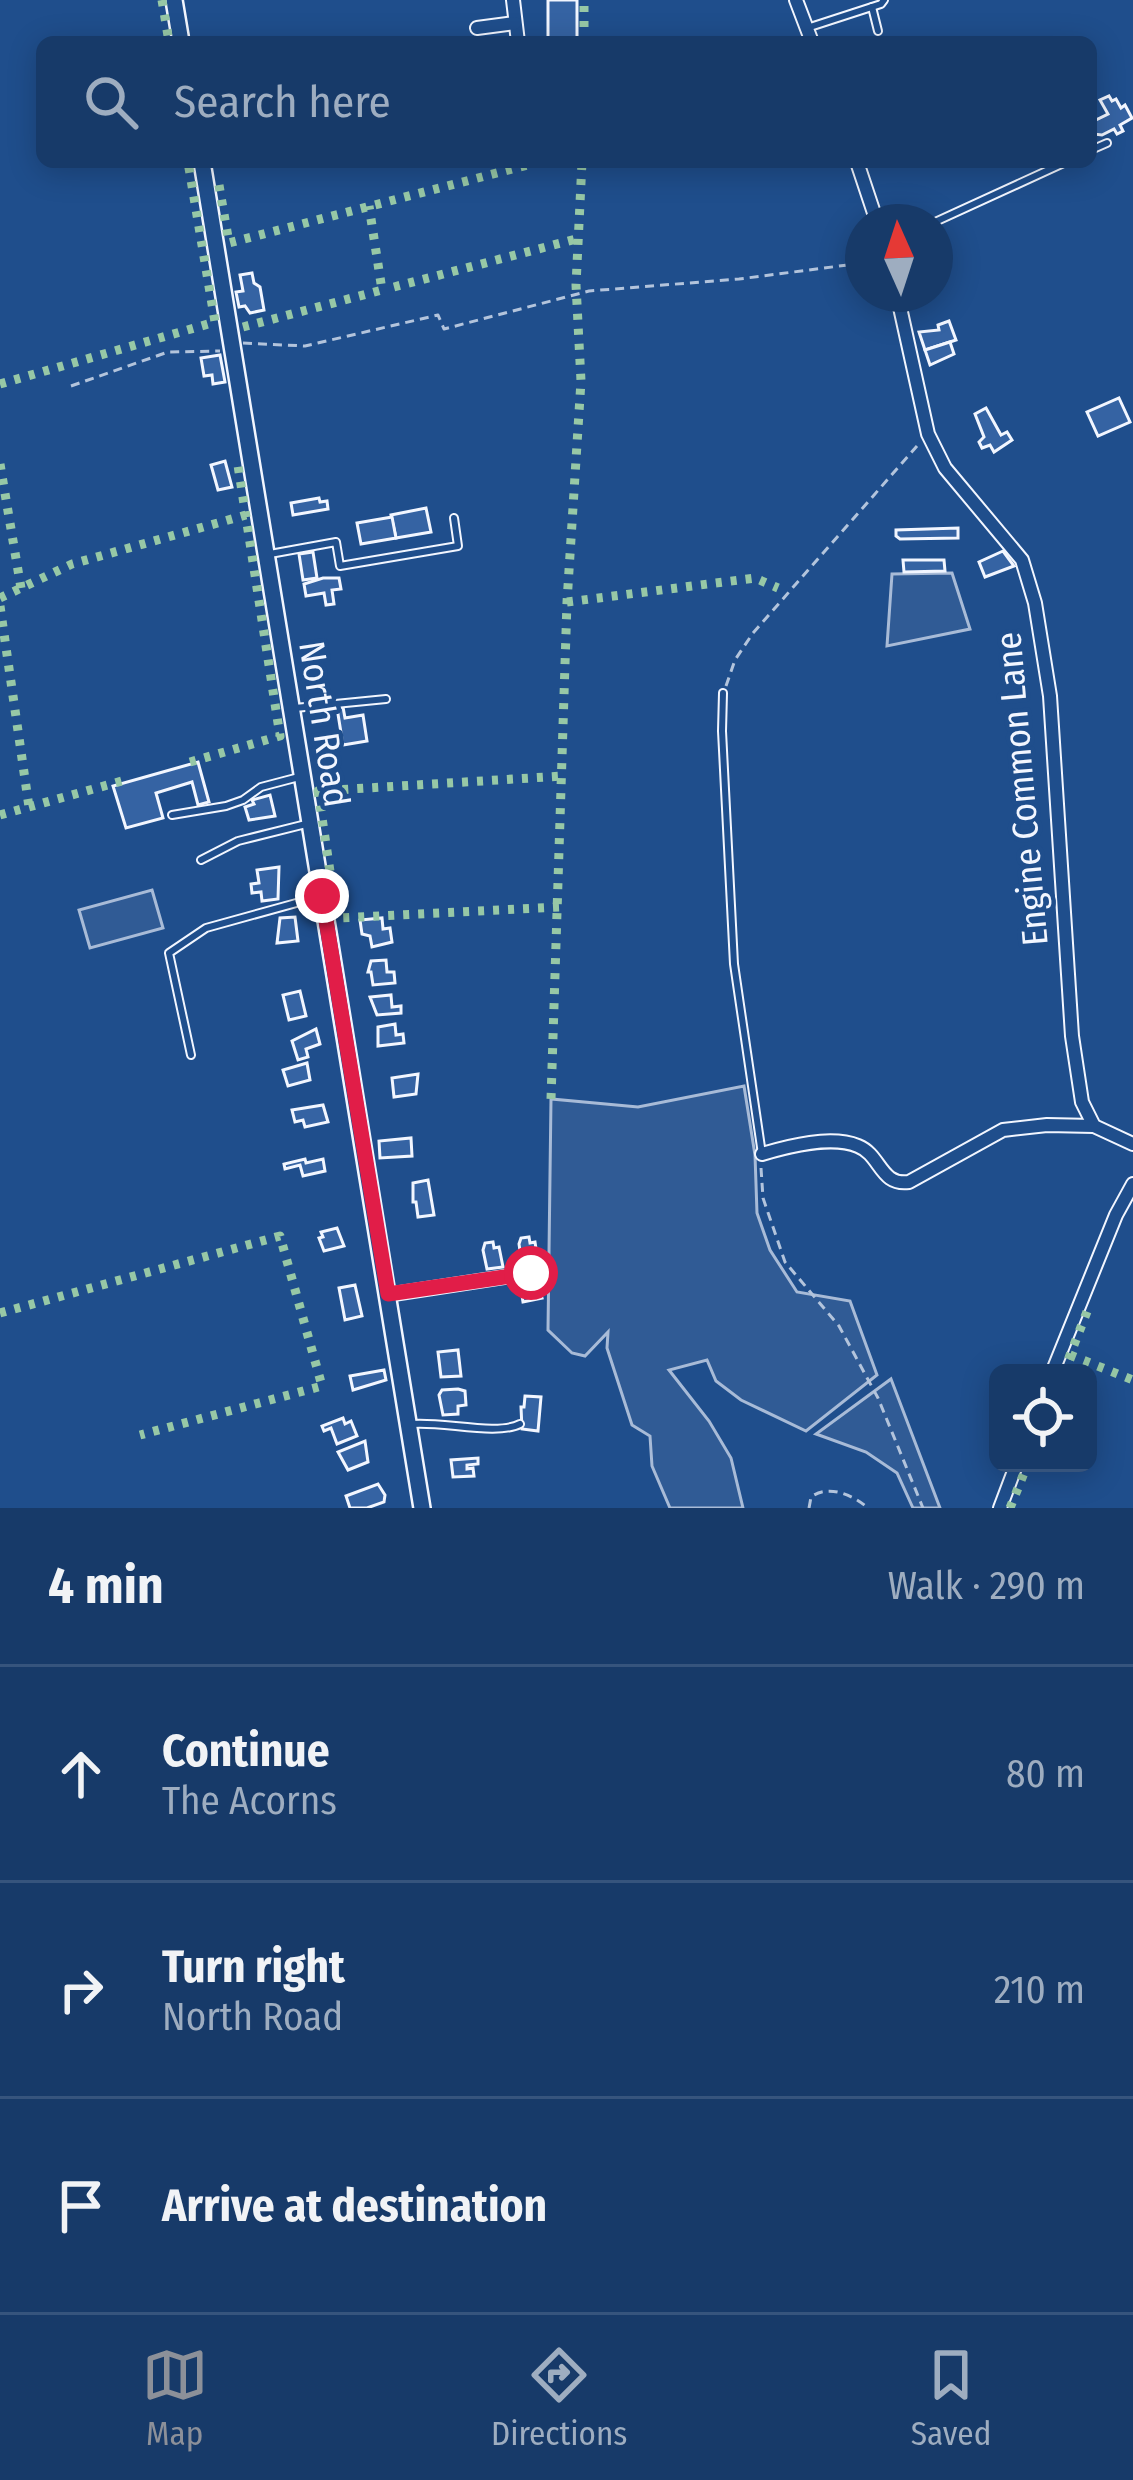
<!DOCTYPE html>
<html lang="en">
<head>
<meta charset="utf-8">
<style>
  :root { --surface:#173a69; --page:#20416f; --text:#f1f3f6; --muted:#9eadc0; --line:#36547d; --accent:#8c9099 }
  body { margin:0; font-family:"Fira Sans Condensed",sans-serif; background:var(--page); color:var(--text) }
  .controls { position:absolute; right:36px; bottom:36px; display:grid; overflow:hidden; border-radius:18px; box-shadow:0 6px 30px #0003 }
  .controls button { width:108px; height:108px; display:grid; place-items:center; padding:0; border:0; border-bottom:3px solid var(--line); background:var(--surface); color:var(--text); font:60px sans-serif }
  .compass { position:absolute; left:845px; top:204px; width:108px; height:108px; border-radius:50%; background:var(--surface); box-shadow:0 6px 30px #0003; rotate:357deg }
  .stop { position:absolute; width:36px; height:36px; margin:-27px; border:9px solid #e11d48; border-radius:50%; background:#fff }
  .stop.end { background:#e11d48; border-color:#fff; box-shadow:0 3px 12px #0008 }
  .list { margin:0; padding:0; list-style:none }
  h2 { display:flex; justify-content:space-between; align-items:center; height:156px; margin:0; padding:0 48px; font-size:51px }
  h2 small { font-size:39px; font-weight:400; color:var(--muted) }
  .list li { display:grid; grid-template-columns:78px 1fr auto; gap:36px; align-items:center; box-sizing:border-box; height:216px; padding:0 48px; border-top:3px solid var(--line) }
  .list b { display:block; font-size:45px; white-space:nowrap }
  .list p { margin:0; font-size:39px; white-space:nowrap; color:var(--muted) }
  .list em { font-size:39px; font-style:normal; color:var(--muted) }
  .icon { flex:none; width:66px; height:66px; fill:none; stroke:currentColor; stroke-width:2; stroke-linecap:round; stroke-linejoin:round }
  .map { position:relative; flex:none; width:1133px; height:1508px; overflow:hidden }
  .search { position:absolute; background:var(--surface); box-shadow:0 6px 30px #0003; left:36px; right:36px; top:36px; height:132px; display:flex; align-items:center; gap:30px; box-sizing:border-box; padding:0 42px; border-radius:18px; color:var(--muted); font-size:45px }
  .sheet { height:804px; background:var(--surface) }
  nav { display:flex; justify-content:space-around; align-items:center; box-sizing:border-box; height:168px; border-top:3px solid var(--line); background:var(--surface); font-size:33px; color:var(--muted) }
  nav a { display:grid; justify-items:center; gap:6px }
  nav .on { color:var(--accent) }
  .map>svg:first-child { display:block }
</style>
</head>
<body>
<div class="map">
<svg width="1133" height="1508" viewBox="0 0 1133 1508">
  <rect width="100%" height="100%" fill="#1f4e8c"/>
  <g fill="#305b95" stroke="#a8bbd7" stroke-width="3">
    <path d="M952 573 970 629 887 646 892 574Z"/>
    <path d="M152 890 163 928 90 948 79 910Z"/>
    <path d="M744 1086 755 1155 757 1213 770 1250 797 1292 850 1301 877 1375 806 1431 741 1400 716 1381 707 1360 669 1370 709 1421 731 1458 743 1508H670L652 1466 650 1436 632 1425 607 1348 608 1332 585 1356 572 1353 548 1330 551 1099 638 1107Z"/>
    <path d="M891 1379 940 1508H913L897 1473 866 1452 816 1434Z"/>
  </g>
  <g fill="#3563a3" stroke="#f2f6ff" stroke-width="3">
    <rect x="548" y="0" width="29" height="42"/>
    <path d="M1109 96 1112 101 1116 99 1121 108 1125 105 1132 118 1120 125 1123 131 1117 134 1114 129 1102 135 1093 134 1094 121 1108 114 1100 100Z"/>
    <path d="M252 273 254 283 260 287 264 310 250 313 245 306 239 307 236 292 243 291 240 275Z"/>
    <path d="M949 321 956 340 925 350 919 332 939 330 938 325Z"/>
    <path d="M950 342 954 354 930 365 925 350Z"/>
    <path d="M220 355 225 382 213 384 212 375 204 376 201 358Z"/>
    <path d="M1119 398 1130 422 1098 436 1087 412Z"/>
    <path d="M986 408 1001 435 1007 432 1012 440 994 452 990 445 982 448 979 442 984 437 975 414Z"/>
    <path d="M225 461 232 487 218 490 211 465Z"/>
    <path d="M319 498 320 502 327 501 328 509 293 515 291 503Z"/>
    <path d="M426 508 431 532 396 538 391 515Z"/>
    <path d="M392 517 396 538 361 544 357 523Z"/>
    <path d="M958 528V538L900 539 896 536V530Z"/>
    <path d="M1003 551 1014 566 985 577 979 562Z"/>
    <path d="M313 552 317 578 303 580 299 554Z"/>
    <path d="M903 560H944L945 571 904 572Z"/>
    <path d="M323 578H339L341 589 332 590 334 604 326 605 324 593 306 596 304 584Z"/>
    <path d="M343 707 345 718 363 715 367 741 343 745 337 708Z"/>
    <path d="M198 762 209 802 198 805 192 782 156 793 163 818 126 828 113 786Z"/>
    <path d="M270 795 275 816 249 820 245 807 254 804 252 800Z"/>
    <path d="M279 867 278 899 262 901 261 892 252 893 251 884 259 883 257 870Z"/>
    <path d="M295 917 298 941 277 943 280 918Z"/>
    <path d="M382 918 383 929 390 928 392 942 372 947 370 936 362 934 360 920Z"/>
    <path d="M386 960 387 972H394L395 983 373 985 371 972H368L371 961Z"/>
    <path d="M300 991 306 1016 289 1020 283 995Z"/>
    <path d="M391 995 392 1007 401 1006V1013L377 1015 370 997Z"/>
    <path d="M395 1024 396 1035 403 1034 404 1043 378 1046V1027Z"/>
    <path d="M316 1029 320 1044 306 1049 308 1057 298 1060 292 1041Z"/>
    <path d="M307 1063 310 1080 288 1086 283 1070Z"/>
    <path d="M418 1074 416 1094 394 1097 392 1078Z"/>
    <path d="M323 1105 328 1122 305 1127 303 1120 295 1122 292 1110Z"/>
    <path d="M411 1138 412 1156 380 1158 379 1141Z"/>
    <path d="M305 1159 306 1163 323 1159 325 1171 303 1176 300 1165 285 1169 284 1164Z"/>
    <path d="M428 1180 434 1215 418 1217 416 1202H413V1183Z"/>
    <path d="M337 1228 344 1246 324 1251 319 1238 323 1237 321 1232Z"/>
    <path d="M529 1237 530 1243 535 1242 538 1262 522 1264 519 1244 521 1238Z"/>
    <path d="M493 1242 494 1248 499 1247 503 1267 487 1269 483 1250 485 1243Z"/>
    <path d="M538 1280 545 1290 540 1291 542 1298 523 1302 520 1283Z"/>
    <path d="M355 1285 362 1316 345 1320 339 1288Z"/>
    <path d="M458 1350 461 1376 441 1377 438 1352Z"/>
    <path d="M384 1370 386 1380 353 1390 350 1376Z"/>
    <path d="M458 1389 465 1391 466 1405 458 1406V1414L443 1415 439 1395 442 1390Z"/>
    <path d="M525 1396 541 1397 538 1431 522 1429 521 1407H524Z"/>
    <path d="M343 1418 345 1424 351 1421 357 1436 337 1444 331 1428 324 1431 322 1426Z"/>
    <path d="M365 1441 368 1462 348 1470 338 1452Z"/>
    <path d="M478 1458V1464L467 1465V1469L473 1468 474 1476 453 1477 451 1460Z"/>
    <path d="M378 1484 385 1495 384 1502 367 1508H350L346 1496Z"/>
  </g>
  <g fill="none" stroke-linecap="round" stroke-linejoin="round">
    <g stroke="#f2f6ff" stroke-width="10">
      <g id="service">
        <path d="M872 7 878 31"/>
        <path d="M807 28 881 4 884 0"/>
        <path d="M1091 150 1107 143"/>
        <path d="M935 222 1066 162"/>
        <path d="M270 554 336 542 340 566 458 546 454 518"/>
        <path d="M723 693 722 731 734 964 762 1154"/>
        <path d="M295 708 386 699"/>
        <path d="M172 815 226 806 243 800 261 787 299 777"/>
        <path d="M201 860 238 841 306 824"/>
        <path d="M191 1055 169 953 206 928 318 897"/>
        <path d="M412 1424C442 1421 497 1436 520 1424"/>
      </g>
    </g>
    <g stroke="#f2f6ff" stroke-width="16">
      <g id="minor">
        <path d="M513 0 518 42"/>
        <path d="M796 0 812 42"/>
        <path d="M477 28 515 23"/>
        <path d="M857 162 877 222"/>
        <path d="M897 294 928 434 945 468 1022 560 1035 603 1050 696 1072 1036 1082 1102 1094 1126 1133 1144"/>
        <path d="M762 1154C789 1146 831 1135 858 1146 881 1155 880 1186 909 1182L1003 1130 1047 1125 1094 1126"/>
        <path d="M387 1295 531 1273"/>
        <path d="M1052 1373 1116 1215 1133 1184"/>
        <path d="M1000 1508 1017 1463"/>
      </g>
    </g>
    <g stroke="#f2f6ff" stroke-width="20">
      <g id="tertiary">
        <path d="M174 0 181 42"/>
        <path d="M202 162 422 1508"/>
      </g>
    </g>
    <g stroke="#b3c4dc" stroke-width="3" stroke-dasharray="9 6" stroke-linecap="butt">
      <path d="M243 343 305 346 438 315 444 329 589 291 739 279 863 263"/>
      <path d="M71 386 168 352 220 351"/>
      <path d="M726 686 735 660 753 633 917 446"/>
      <path d="M761 1168 763 1198 785 1262 839 1326 878 1398 923 1508"/>
      <path d="M809 1508 811 1497C829 1484 853 1495 868 1508"/>
    </g>
    <use href="#service" stroke="#1f4e8c" stroke-width="6"/>
    <use href="#minor" stroke="#1f4e8c" stroke-width="12"/>
    <use href="#tertiary" stroke="#1f4e8c" stroke-width="15"/>
    <g stroke="#97c8a6" stroke-width="9" stroke-dasharray="6 9" stroke-linecap="butt">
      <path d="M162 0 169 42"/>
      <path d="M584 42V0"/>
      <path d="M219 185 229 243 539 162"/>
      <path d="M394 287 580 238"/>
      <path d="M243 327 382 290 369 206"/>
      <path d="M0 384 215 322 188 162"/>
      <path d="M0 464 21 588"/>
      <path d="M0 598 72 564 246 515"/>
      <path d="M567 602 755 578 778 588"/>
      <path d="M0 606 29 807"/>
      <path d="M190 762 280 736 237 459"/>
      <path d="M0 815 122 781"/>
      <path d="M559 907 337 918 318 791 563 776"/>
      <path d="M551 1099 567 602 581 381 576 285 582 162"/>
      <path d="M0 1313 280 1236 322 1386 140 1435"/>
      <path d="M1070 1355 1133 1380"/>
      <path d="M1063 1373 1088 1309"/>
      <path d="M1010 1508 1028 1463"/>
    </g>
  </g>
  <g fill="none" stroke-linecap="round" stroke-linejoin="round">
    <path stroke="#e11d48" stroke-width="15" d="M322 896 388 1294 531 1273"/>
  </g>
  <g text-anchor="middle" dominant-baseline="central" stroke-width="9" stroke-linejoin="round" paint-order="stroke">
    <g font-size="36" fill="#f2f6ff" stroke="#1f4e8c">
      <text transform="translate(324 724) rotate(81)">North Road</text>
      <text transform="translate(1022 789) rotate(-95)">Engine Common Lane</text>
    </g>
  </g>
</svg>
<div class="controls">
<button><svg class="icon" aria-label="locate" viewBox="0 0 24 24"><circle cx="12" cy="12" r="6"/><path d="M12 2v4M12 18v4M2 12h4M18 12h4"/></svg></button>
</div>
<svg class="compass" viewBox="-18 -18 36 36"><path d="M0-13l5 13h-10z" fill="#e53935"/><path d="M0 13l5-13h-10z" fill="#9eadc0"/></svg>
<div class="stop" style="left:531px;top:1273px"></div>
<div class="stop end" style="left:322px;top:896px"></div>
<div class="search"><svg class="icon" aria-label="search" viewBox="0 0 24 24"><circle cx="10" cy="10" r="6"/><path d="M15 15l6 6"/></svg>Search here</div>
</div>
<section class="sheet">
<h2>4 min<small>Walk · 290 m</small></h2>
<ul class="list">
<li><svg class="icon" aria-label="ahead" viewBox="0 0 24 24"><path d="M12 20V5M6 11l6-6 6 6"/></svg><div><b>Continue</b><p>The Acorns</p></div><em>80 m</em></li>
<li><svg class="icon" aria-label="right" viewBox="0 0 24 24"><path d="M7 20v-9h11M14 6l5 5-5 5"/></svg><div><b>Turn right</b><p>North Road</p></div><em>210 m</em></li>
<li><svg class="icon" aria-label="arrive" viewBox="0 0 24 24"><path d="M6 21V4h12l-3 4 3 4H6"/></svg><div><b>Arrive at destination</b></div></li>
</ul>
</section>
<nav>
<a class="on"><svg class="icon" aria-label="map" viewBox="0 0 24 24"><path d="M3 6l6-2 6 2 6-2v14l-6 2-6-2-6 2zM9 4v14M15 6v14"/></svg>Map</a>
<a><svg class="icon" aria-label="directions" viewBox="0 0 24 24"><path d="M12 3l9 9-9 9-9-9zM9 14v-3h6M13 9l2 2-2 2"/></svg>Directions</a>
<a><svg class="icon" aria-label="saved" viewBox="0 0 24 24"><path d="M7 4h10v16l-5-4-5 4z"/></svg>Saved</a>
</nav>
</body>
</html>
